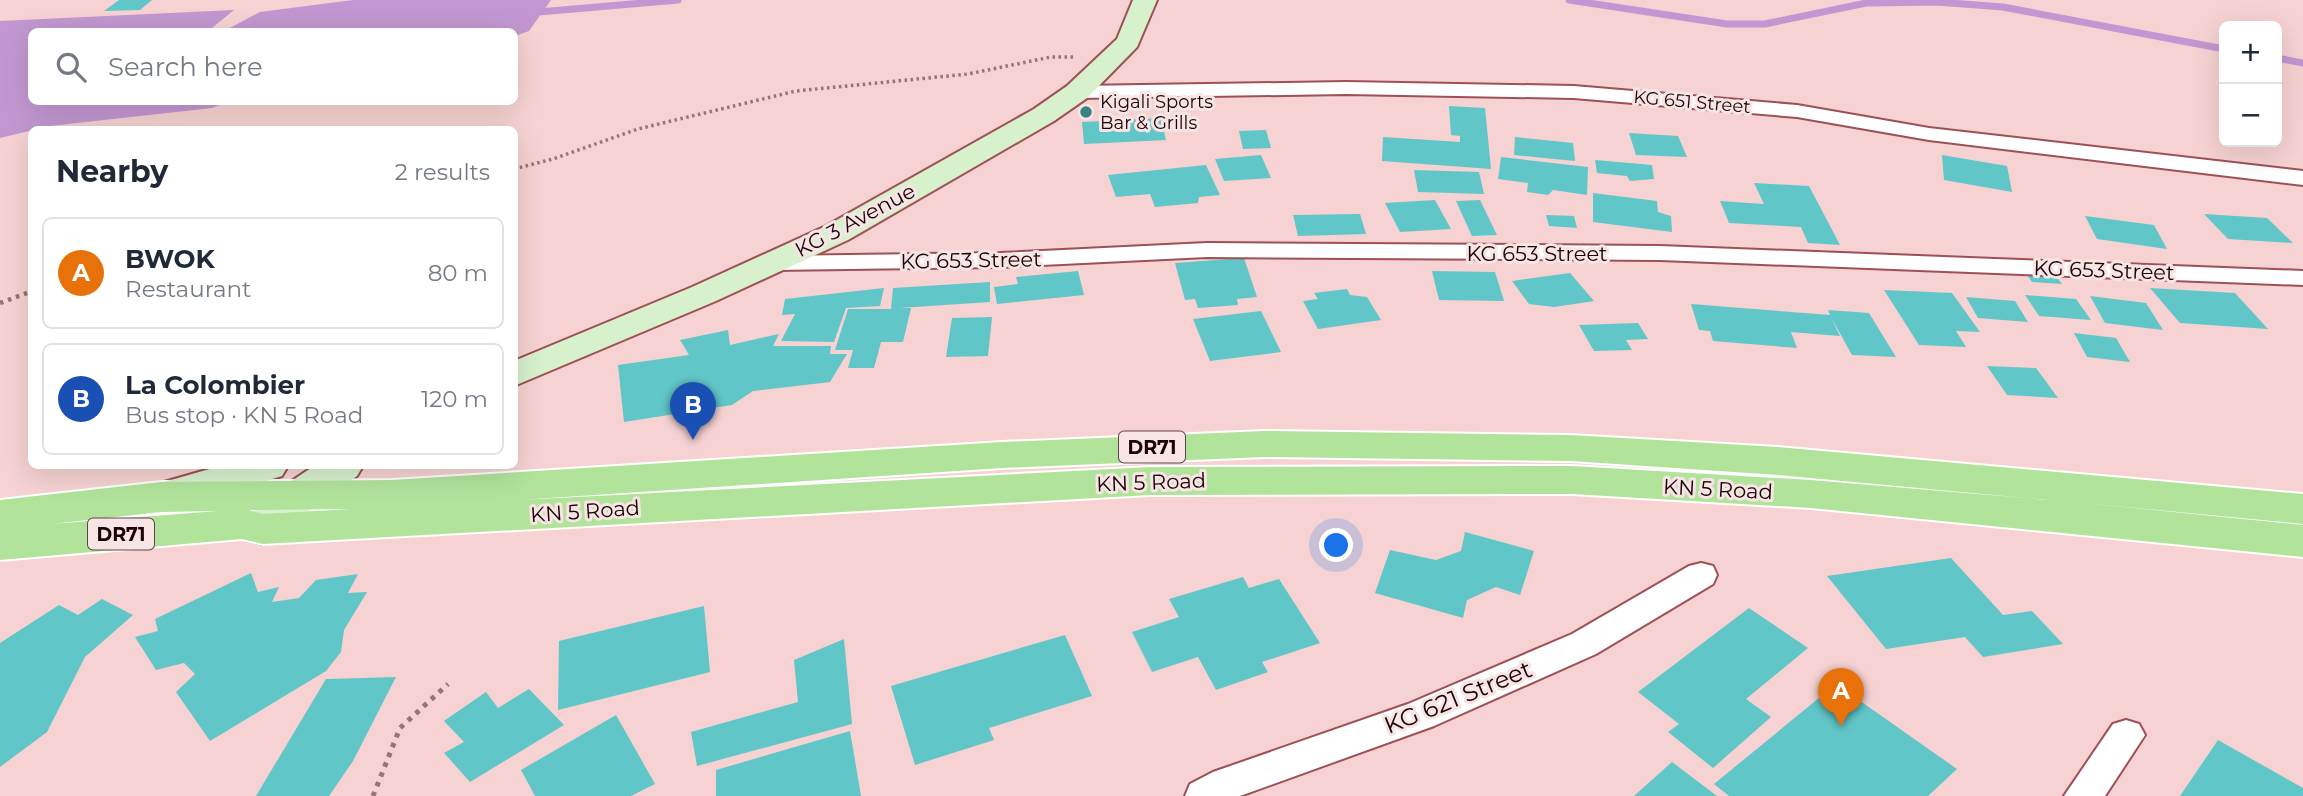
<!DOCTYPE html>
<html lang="en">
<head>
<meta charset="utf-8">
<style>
  :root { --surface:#fff; --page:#f6f6f7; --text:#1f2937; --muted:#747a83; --line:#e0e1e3; --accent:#d93025 }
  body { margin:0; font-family:Montserrat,sans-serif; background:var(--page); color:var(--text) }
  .controls { position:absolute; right:21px; top:21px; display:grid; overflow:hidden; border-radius:10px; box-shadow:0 7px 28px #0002 }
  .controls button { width:63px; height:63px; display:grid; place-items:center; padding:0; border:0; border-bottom:2px solid var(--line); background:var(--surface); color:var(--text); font:35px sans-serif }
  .you { position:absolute; left:1337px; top:546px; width:24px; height:24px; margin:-18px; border:5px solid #fff; border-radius:50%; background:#1a73e8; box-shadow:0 0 0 10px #1a73e833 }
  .badge { display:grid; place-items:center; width:46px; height:46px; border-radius:50%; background:var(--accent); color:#fff; font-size:23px; font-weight:700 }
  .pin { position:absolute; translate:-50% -58px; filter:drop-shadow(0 2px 4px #0008) }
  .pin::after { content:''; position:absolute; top:37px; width:24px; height:21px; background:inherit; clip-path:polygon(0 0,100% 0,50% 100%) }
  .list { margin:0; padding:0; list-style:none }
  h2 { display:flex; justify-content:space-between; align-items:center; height:91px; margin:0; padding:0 28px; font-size:30px }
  h2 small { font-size:23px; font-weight:400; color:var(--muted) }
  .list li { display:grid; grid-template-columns:46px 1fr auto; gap:21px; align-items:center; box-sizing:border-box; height:112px; margin:0 14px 14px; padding:0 14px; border:2px solid var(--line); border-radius:10px }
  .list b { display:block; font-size:26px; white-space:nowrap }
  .list p { margin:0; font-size:23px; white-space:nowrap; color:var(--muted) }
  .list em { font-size:23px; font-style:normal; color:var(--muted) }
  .icon { flex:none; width:38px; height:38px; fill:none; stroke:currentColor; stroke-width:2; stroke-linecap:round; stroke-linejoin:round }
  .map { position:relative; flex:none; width:2303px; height:796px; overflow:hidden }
  .search { position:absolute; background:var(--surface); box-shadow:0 7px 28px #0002; left:28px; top:28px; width:490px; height:77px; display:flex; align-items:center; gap:18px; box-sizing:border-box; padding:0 24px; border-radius:10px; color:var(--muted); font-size:26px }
  .panel { position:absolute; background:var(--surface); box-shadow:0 7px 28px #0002; left:28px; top:126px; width:490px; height:343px; border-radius:10px }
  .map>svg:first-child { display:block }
</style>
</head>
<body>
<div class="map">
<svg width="2303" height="796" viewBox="0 0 2303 796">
  <rect width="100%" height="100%" fill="#f6d2d2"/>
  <path fill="#c297d1" d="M353 0H551L529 31 515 36 514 32H32V102H227L212 108 50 126 0 138V21L234 10 212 28 224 31 260 12Z"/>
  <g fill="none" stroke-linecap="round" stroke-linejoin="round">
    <g stroke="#c297d1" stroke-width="7">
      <path d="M1569 0 1727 24H1765L1866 3 1937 2 2003 7 2224 49"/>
      <path d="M527 13 678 0"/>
      <path d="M2277 58 2303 63"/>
    </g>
  </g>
  <g fill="#61c6c8">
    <path d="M119 0H152L140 10 104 11Z"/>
    <path d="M1449 106 1485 108 1491 169 1382 161 1383 137 1460 142V136L1451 135Z"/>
    <path d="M1161 118 1166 140 1084 144 1082 122Z"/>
    <path d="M1266 130 1271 148 1243 149 1239 131Z"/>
    <path d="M1629 133 1678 136 1687 157 1636 155Z"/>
    <path d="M1515 137 1573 143 1575 161 1514 155Z"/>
    <path d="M1261 155 1271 178 1224 181 1215 159Z"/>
    <path d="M1942 155 2007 166 2012 192 1944 180Z"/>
    <path d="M1501 157 1588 167 1587 195 1553 190 1548 195 1527 192 1528 183 1498 179Z"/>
    <path d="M1595 160 1652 165 1654 179 1630 181 1627 176 1597 173Z"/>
    <path d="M1206 165 1220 195 1199 197 1198 203 1155 207 1150 194 1116 197 1108 175Z"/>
    <path d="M1414 170 1479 172 1484 194 1418 192Z"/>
    <path d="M1754 183 1809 186 1840 245 1808 243 1801 227 1729 223 1720 201 1764 204Z"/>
    <path d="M1593 193 1657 201 1658 212 1671 216 1672 232 1593 222Z"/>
    <path d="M1435 200 1451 229 1400 232 1385 203Z"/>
    <path d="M1480 200 1497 235 1472 236 1456 201Z"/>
    <path d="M1360 214 1366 234 1298 236 1293 215Z"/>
    <path d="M2204 214 2267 218 2293 243 2228 239Z"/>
    <path d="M1546 215 1574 216 1577 228 1549 226Z"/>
    <path d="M2085 216 2154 225 2167 249 2097 239Z"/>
    <path d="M1244 258 1257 297 1237 299 1238 305 1198 308 1195 299 1185 300 1175 263Z"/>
    <path d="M2024 270H2051L2062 284 2032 282Z"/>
    <path d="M1078 271 1084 295 997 304 994 287 1018 284 1016 277Z"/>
    <path d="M1432 271 1495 272 1504 301 1439 300Z"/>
    <path d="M1570 273 1594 301 1554 307 1529 304 1512 281Z"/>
    <path d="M990 282V302L899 308H911L903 342H881L874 368H848L853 350H835L848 309H891L893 288Z"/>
    <path d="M884 288 880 306 846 308 834 342 781 341 795 314 782 315 785 299Z"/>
    <path d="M2150 288 2235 293 2268 329 2180 323Z"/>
    <path d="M1347 289 1350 295 1367 297 1381 320 1318 329 1303 301 1318 299 1314 293Z"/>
    <path d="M1884 290 1952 293 1980 332 1956 331 1966 347 1919 345Z"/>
    <path d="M2025 295 2076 299 2091 320 2039 316Z"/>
    <path d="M2090 296 2146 303 2163 330 2105 323Z"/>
    <path d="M1966 297 2015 301 2028 322 1978 318Z"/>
    <path d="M1691 304 1830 315 1828 310 1869 313 1896 357 1852 355 1831 317 1840 336 1791 332 1797 348 1713 341 1710 331 1699 330Z"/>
    <path d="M1261 311 1281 352 1210 361 1193 319Z"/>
    <path d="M992 317 988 356 946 357 952 318Z"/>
    <path d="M1638 323 1648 339 1626 340 1632 350 1594 351 1579 325Z"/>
    <path d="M728 330 730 345 779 334 773 346H831L830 354H847L830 382 753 391 732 405 624 422 618 365 689 355 680 340Z"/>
    <path d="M2074 333 2116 338 2130 362 2087 357Z"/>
    <path d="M1987 366 2036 368 2058 398 2007 395Z"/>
    <path d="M1465 532 1534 551 1520 595 1496 587 1467 600 1463 618 1375 593 1390 550 1436 560 1461 551Z"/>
    <path d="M1951 558 2003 615 2032 611 2063 644 1983 657 1965 637 1886 649 1827 576Z"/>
    <path d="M251 573 258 592 279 587 272 602 299 598 316 580 358 574 348 593 367 592 344 630 341 652 326 671 210 741 176 692 195 674 184 663 156 670 135 637 158 631 155 619Z"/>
    <path d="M1243 577 1249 588 1279 579 1320 643 1262 662 1268 672 1216 690 1198 657 1152 672 1132 632 1179 617 1169 599Z"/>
    <path d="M102 599 133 615 85 657 47 732 0 767V643L59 605 78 615Z"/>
    <path d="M704 606 710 672 558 710 559 641Z"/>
    <path d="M1749 608 1808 648 1746 699 1771 717 1713 768 1668 732 1679 724 1638 692Z"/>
    <path d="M1065 635 1092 696 989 728 994 740 915 765 891 686Z"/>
    <path d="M844 639 852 724 697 766 691 732 798 702 794 660Z"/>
    <path d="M396 677 353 761 329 796H256L326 679Z"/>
    <path d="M1836 684 1957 769 1928 796H1729L1714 784Z"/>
    <path d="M529 689 564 725 470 782 444 753 464 742 444 721 486 692 498 708Z"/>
    <path d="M616 715 655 784 631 796H535L521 770Z"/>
    <path d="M850 731 861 796H716V770Z"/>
    <path d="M2218 740 2303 788V796H2180Z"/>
    <path d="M1672 762 1717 796H1634Z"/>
  </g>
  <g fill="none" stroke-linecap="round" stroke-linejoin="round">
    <g stroke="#9d5055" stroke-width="4">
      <g id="minor">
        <path d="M1346 82 1574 86 1797 105 1929 128 2303 171V185L1929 140 1797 117 1574 98 1346 94 1077 98 1070 96 1067 92 1070 88 1077 86Z"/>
        <path d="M1207 243 1660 246 2303 271V285L1660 260 1207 257 1000 267 772 270 763 268 760 263 763 258 772 256 1000 253Z"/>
        <path d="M1701 563 1713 566 1717 575 1713 584 1596 654 1434 726 1240 796H1185L1190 784 1213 772 1408 704 1572 634 1689 566Z"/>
        <path d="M2126 720 2139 724 2145 735 2105 796H2064L2113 724Z"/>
      </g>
    </g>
    <g stroke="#9d5055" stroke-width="4">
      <g id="secondary">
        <path d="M1133 0H1157L1137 47 1087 98 1054 121 848 240 716 301 514 386V361L692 287 826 226 1034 109 1067 86 1117 39Z"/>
        <path d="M220 466H288L282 476 165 511 150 506 144 496 150 486Z"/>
        <path d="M314 466H363L357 476 313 507 278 540 263 544 248 540 241 529C257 502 289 483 314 466Z"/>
      </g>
    </g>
    <g stroke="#fff" stroke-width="4">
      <path id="primary" d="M1264 431 1571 435 1778 447 2303 494V524L2074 502 2303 525V557L1811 508 1572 494 1150 495 263 544 242 539 0 560V500L161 482 392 480 1002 442ZM1264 457 1571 461 1778 475 2048 500 1811 480 1572 466 1150 467 519 500 1002 468ZM351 509 263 514 249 510ZM217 511 51 524 161 512Z"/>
    </g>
    <path stroke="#947476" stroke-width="3.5" stroke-dasharray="2.5 3.5" stroke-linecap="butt" d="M514 169 553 159 638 129 796 91 968 74 1051 57H1074"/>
    <path stroke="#947476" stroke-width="4.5" stroke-dasharray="3.5 5" stroke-linecap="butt" d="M0 303 32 291"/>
    <path stroke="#947476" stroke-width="5" stroke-dasharray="4.5 6" stroke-linecap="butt" d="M373 796 400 728 448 684"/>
    <use href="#minor" fill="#fff" fill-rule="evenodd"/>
    <use href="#secondary" fill="#d8f1cd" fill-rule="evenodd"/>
    <use href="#primary" fill="#b1e39b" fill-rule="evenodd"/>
  </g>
  <circle fill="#398183" stroke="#f7e4e4" stroke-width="2.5" cx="1086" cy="112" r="7"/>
  <g text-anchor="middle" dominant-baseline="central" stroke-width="6" stroke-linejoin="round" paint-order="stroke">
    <g font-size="18" fill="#1d0205" stroke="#f7e4e4" text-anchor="start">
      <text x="1100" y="102">Kigali Sports<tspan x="1100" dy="21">Bar &amp; Grills</tspan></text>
    </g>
    <g font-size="18" fill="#1d0205" stroke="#f7e4e4">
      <text transform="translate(1692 102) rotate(5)">KG 651 Street</text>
    </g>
    <g fill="#f7e4e4" stroke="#5e4648" stroke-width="2">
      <rect x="1119" y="431.5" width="66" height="31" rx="5"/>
      <rect x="88" y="518.5" width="66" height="31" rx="5"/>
    </g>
    <g font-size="19" font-weight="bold" fill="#1d0205">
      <text x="1152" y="447">DR71</text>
      <text x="121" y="534">DR71</text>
    </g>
    <g font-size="21" fill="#1d0205" stroke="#f7e4e4">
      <text transform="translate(855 220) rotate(-28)">KG 3 Avenue</text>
      <text x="1537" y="253">KG 653 Street</text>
      <text transform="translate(971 260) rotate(-1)">KG 653 Street</text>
      <text transform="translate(2104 270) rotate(2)">KG 653 Street</text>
      <text transform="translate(1151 482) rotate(-2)">KN 5 Road</text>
      <text transform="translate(1718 489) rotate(3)">KN 5 Road</text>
      <text transform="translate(585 511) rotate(-4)">KN 5 Road</text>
    </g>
    <g font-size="24" fill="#1d0205" stroke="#f7e4e4">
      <text transform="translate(1458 697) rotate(-22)">KG 621 Street</text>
    </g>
  </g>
</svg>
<div class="controls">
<button>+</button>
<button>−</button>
</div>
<div class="you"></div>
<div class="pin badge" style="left:1841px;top:726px;background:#e8710a">A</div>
<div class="pin badge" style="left:693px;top:440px;background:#1a4fb4">B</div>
<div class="search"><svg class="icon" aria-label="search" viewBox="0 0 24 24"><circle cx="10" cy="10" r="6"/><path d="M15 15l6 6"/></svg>Search here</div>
<section class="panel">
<h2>Nearby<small>2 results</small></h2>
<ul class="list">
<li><span class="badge" style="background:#e8710a">A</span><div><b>BWOK</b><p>Restaurant</p></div><em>80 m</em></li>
<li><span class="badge" style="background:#1a4fb4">B</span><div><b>La Colombier</b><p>Bus stop · KN 5 Road</p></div><em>120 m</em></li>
</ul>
</section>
</div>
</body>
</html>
